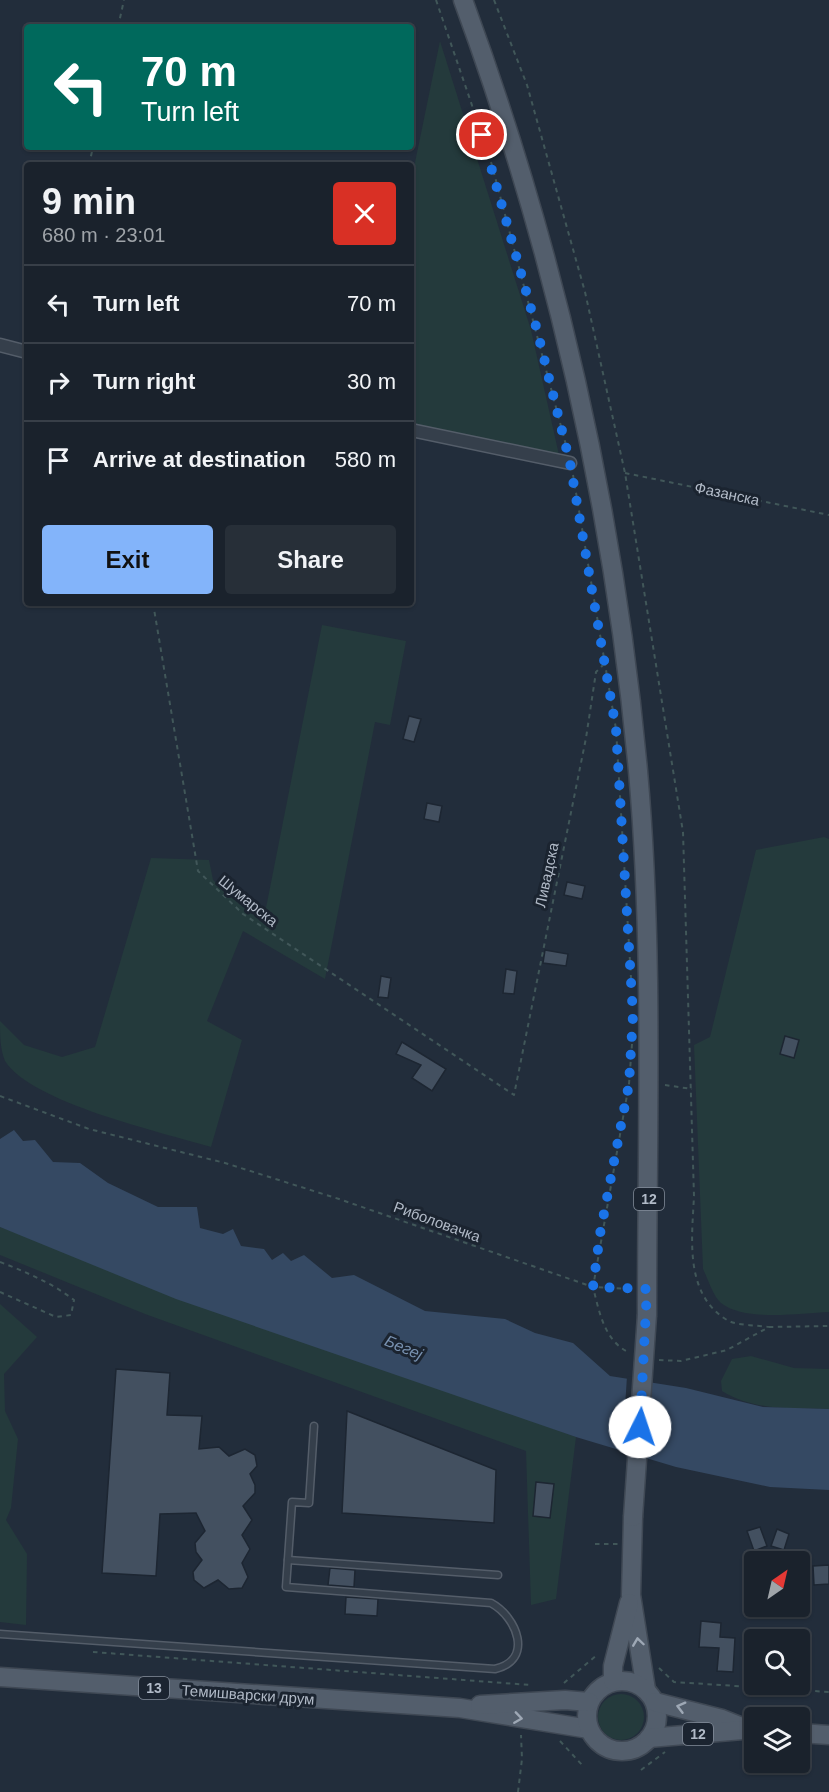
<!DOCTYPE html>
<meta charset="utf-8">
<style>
body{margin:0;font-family:Helvetica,sans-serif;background:#272f38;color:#f1f3f6;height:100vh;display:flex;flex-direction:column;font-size:22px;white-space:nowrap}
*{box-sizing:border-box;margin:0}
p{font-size:20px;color:#9fa4a9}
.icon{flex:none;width:33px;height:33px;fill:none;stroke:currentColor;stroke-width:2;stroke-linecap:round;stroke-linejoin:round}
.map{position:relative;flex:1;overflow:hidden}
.panel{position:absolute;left:24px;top:162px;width:390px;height:444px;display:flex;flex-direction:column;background:#1a222c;border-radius:6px;box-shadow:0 2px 4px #0004,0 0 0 2px #383f48}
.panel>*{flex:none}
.banner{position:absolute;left:24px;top:24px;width:390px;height:126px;border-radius:6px;box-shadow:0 2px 4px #0004,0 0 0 2px #383f48;background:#00695c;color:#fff;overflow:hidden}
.needle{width:39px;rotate:34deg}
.buttons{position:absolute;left:744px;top:1551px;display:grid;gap:12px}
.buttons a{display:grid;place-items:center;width:66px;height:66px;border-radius:6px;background:#1a222c;box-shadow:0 2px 4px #0004,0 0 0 2px #383f48;font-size:30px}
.pin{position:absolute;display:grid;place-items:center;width:51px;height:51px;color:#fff;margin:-26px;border:3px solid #fff;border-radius:50%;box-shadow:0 2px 6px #0007}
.me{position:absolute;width:66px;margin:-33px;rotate:4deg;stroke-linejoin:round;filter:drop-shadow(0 0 4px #0008)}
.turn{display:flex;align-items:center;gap:21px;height:126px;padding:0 18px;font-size:27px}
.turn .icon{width:78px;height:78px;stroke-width:2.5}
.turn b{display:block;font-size:42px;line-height:51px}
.round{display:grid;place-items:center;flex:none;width:63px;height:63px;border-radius:6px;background:#272f38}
.summary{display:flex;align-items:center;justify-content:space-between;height:102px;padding:0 18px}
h1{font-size:36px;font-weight:700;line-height:45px}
.action{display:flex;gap:12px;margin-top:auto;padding:12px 18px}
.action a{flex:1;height:69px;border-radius:6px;background:#83b4fa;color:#111;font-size:24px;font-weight:700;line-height:69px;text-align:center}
.action a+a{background:#272f38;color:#f1f3f6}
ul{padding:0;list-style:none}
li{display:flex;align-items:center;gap:18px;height:78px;padding:0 18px;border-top:2px solid #383f48}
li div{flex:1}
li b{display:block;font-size:22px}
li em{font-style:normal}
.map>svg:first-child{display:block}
</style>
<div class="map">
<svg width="829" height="1792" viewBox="0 0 829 1792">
<rect width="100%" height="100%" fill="#222d3b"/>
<g fill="#243a3c">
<polygon points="440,41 531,330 559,455 411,424 411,182"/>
<path d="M 322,625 L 406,641 L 390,725 L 375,722 L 325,979 L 243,931 L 207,1021 L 242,1040 L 211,1147 C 161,1132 32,1103 5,1061 C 0,1049 0,1034 0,1021 L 24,1045 L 62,1057 L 95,1047 L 151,858 L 209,860 L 213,880 L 263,923 Z"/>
<path d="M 824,837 L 829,839 L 829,1312 C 800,1313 745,1322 721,1303 C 713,1296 708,1279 703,1269 L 694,1045 L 710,1037 L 756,850 Z"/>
<polygon points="0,1227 576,1437 556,1599 531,1605 526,1451 145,1314 0,1255"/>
<polygon points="0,1304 37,1337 4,1374 5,1411 18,1439 11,1508 6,1520 27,1554 26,1625 0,1622"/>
<path d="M 751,1356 L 794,1368 L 829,1369 L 829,1409 C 791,1408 755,1411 722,1391 L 721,1381 L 732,1359 Z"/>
<circle cx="621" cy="1717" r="23"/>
</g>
<polygon fill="#354963" points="14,1130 23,1141 35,1140 53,1162 80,1163 108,1183 158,1207 197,1207 200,1228 223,1234 233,1229 241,1246 264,1249 272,1260 283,1253 291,1261 304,1255 332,1278 354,1275 425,1311 505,1319 535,1333 573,1343 610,1376 686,1388 763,1407 829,1409 829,1490 770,1487 676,1467 576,1437 176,1299 0,1227 0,1139"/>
<polygon fill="#222d3b" points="627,1376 651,1380 645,1461 622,1454"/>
<g fill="#435060" stroke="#1d2632" stroke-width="1.5">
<polygon points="409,716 421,719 414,742 403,739"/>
<polygon points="427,803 442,806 439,822 424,819"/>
<polygon points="567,882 585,886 582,899 564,895"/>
<polygon points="545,950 568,954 566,966 543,963"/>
<polygon points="506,969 517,971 514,994 503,993"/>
<polygon points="381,976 391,978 388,998 378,997"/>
<polygon points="785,1036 799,1040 794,1058 780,1054"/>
<polygon points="402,1042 446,1069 432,1091 412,1078 421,1065 396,1054"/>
<polygon points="116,1369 170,1373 167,1415 202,1416 199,1449 219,1447 229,1456 245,1449 255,1455 257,1466 250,1474 255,1485 255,1493 243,1506 252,1520 242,1535 250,1549 242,1563 248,1577 242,1588 229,1589 218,1580 204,1588 194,1580 193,1572 202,1560 196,1552 195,1543 205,1531 196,1513 160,1514 156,1576 102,1573"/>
<polygon points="347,1411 496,1470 494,1523 342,1513"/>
<polygon points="536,1482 554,1484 550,1518 533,1516"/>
<polygon points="760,1527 767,1546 754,1551 747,1531"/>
<polygon points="777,1529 789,1534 784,1550 771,1546"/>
<polygon points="829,1565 829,1584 814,1585 813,1566"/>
<polygon points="330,1568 355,1570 354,1587 328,1585"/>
<polygon points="346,1597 378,1599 377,1616 345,1614"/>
<polygon points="701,1621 721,1623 720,1637 735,1638 733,1672 717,1671 719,1648 699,1647"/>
</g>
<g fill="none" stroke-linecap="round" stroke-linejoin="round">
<g stroke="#545d69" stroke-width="9">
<g id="service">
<polyline points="288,1560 498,1575"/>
<path d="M 0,1634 L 495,1669 C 534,1660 517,1617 491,1603 L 286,1587 L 292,1502 L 309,1503 L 314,1426"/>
</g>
</g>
<g stroke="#545d69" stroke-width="15">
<g id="minor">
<polyline points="0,345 27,352"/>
<polyline points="411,430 570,463"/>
</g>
</g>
<g stroke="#3f4854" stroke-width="21">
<g id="primary">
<path d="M 463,0 C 554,247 614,509 638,771 C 654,952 647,1134 647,1315"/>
<polyline points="633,1517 631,1595 646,1690"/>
<polyline points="0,1677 460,1708 589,1729"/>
<circle cx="622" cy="1716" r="35"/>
<polyline points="613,1681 613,1666 629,1603"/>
<polyline points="655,1702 722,1719 742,1727"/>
<polyline points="480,1705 565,1700 589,1702"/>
<polyline points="800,1733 829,1735"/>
<polyline points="649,1738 754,1729"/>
</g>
</g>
<g stroke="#415759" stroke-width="2" stroke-dasharray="4.5 4.5" stroke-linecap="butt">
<polyline points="436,0 490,158 567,449"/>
<path d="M 494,0 L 527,85 L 585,292 L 625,473 L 683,832 L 694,1196 C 692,1238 684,1294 727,1320 C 737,1326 757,1325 769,1327"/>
<polyline points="118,27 124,0"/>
<polyline points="89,165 93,147"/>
<polyline points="625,473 829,515"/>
<polyline points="573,475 616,729 631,978"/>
<polyline points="153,603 198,871 243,914 514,1095 586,738 596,672 606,662"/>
<polyline points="632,1044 629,1084 593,1287 632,1289"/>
<polyline points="665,1085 692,1089"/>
<path d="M 0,1096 L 89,1129 L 225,1163 L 339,1199 L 593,1287 C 599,1311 604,1340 628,1352"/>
<path d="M 0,1262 C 26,1272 52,1283 74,1300 L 71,1315 L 56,1317 L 0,1292"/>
<polyline points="659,1360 681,1361 727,1350 769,1327 829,1326"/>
<polyline points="595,1544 618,1544"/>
<polyline points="93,1652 530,1685"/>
<polyline points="659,1668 674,1682 829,1692"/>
<polyline points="564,1683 598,1654"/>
<polyline points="560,1741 583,1766"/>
<polyline points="641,1770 665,1752"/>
<polyline points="518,1792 522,1759 521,1735"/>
</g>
<use href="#service" stroke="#353f4b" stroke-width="6"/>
<use href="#minor" stroke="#353f4b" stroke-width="12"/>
<use href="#primary" stroke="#535e6c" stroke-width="18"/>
<g stroke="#3f4854" stroke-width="21" stroke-linecap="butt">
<polyline id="primary-bridge" points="633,1517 647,1315"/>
</g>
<use href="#primary-bridge" stroke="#535e6c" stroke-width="18"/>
</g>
<defs><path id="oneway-chevron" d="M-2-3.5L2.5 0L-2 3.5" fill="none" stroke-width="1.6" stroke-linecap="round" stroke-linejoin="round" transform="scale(1.5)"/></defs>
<g stroke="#9ea8b5">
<use href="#oneway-chevron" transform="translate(638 1642) rotate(-98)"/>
<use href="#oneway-chevron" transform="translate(681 1707) rotate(-165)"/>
<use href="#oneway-chevron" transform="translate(518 1718) rotate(8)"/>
</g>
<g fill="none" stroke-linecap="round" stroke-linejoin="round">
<polyline stroke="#1a73e8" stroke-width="10" stroke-dasharray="0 18" points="482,135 537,330 570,463 616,729 633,1015 629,1084 600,1234 593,1287 647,1289 640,1427"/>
</g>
<g text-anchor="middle" stroke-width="6" stroke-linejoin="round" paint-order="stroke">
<g fill="#1b2430" stroke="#848d9a" stroke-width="1.5">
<rect x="634" y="1188" width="30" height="22" rx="4.5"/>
<rect x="139" y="1677" width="30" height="22" rx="4.5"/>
<rect x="683" y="1723" width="30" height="22" rx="4.5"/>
</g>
<g font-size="14" font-weight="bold" fill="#b1bac7">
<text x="649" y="1204">12</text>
<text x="154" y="1693">13</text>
<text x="698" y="1739">12</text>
</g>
<g font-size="15" fill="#b1bac7" stroke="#1b2430">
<text transform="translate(727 494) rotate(12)" y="5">Фазанска</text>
<text transform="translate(547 875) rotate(-78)" y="5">Ливадска</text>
<text transform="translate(248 901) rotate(39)" y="5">Шумарска</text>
<text transform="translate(437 1222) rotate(20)" y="5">Риболовачка</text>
<text transform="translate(248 1695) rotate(4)" y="5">Темишварски друм</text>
</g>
<g font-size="16" font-style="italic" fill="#7891b0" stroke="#1b2430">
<text transform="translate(404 1347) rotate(23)" y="6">Бегеј</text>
</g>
</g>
</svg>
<div class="buttons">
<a><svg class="needle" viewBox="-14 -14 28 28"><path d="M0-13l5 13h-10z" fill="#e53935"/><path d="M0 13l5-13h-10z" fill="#9fa4a9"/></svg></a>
<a><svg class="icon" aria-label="search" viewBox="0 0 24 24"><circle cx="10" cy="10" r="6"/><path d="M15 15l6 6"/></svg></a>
<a><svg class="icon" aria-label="layers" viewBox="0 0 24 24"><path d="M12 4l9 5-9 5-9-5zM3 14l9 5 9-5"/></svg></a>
</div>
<div class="pin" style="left:482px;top:135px;background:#d93025"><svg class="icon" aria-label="arrive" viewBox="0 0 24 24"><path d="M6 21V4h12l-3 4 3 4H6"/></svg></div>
<svg class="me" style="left:640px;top:1427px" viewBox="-20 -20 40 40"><circle r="19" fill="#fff"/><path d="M0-13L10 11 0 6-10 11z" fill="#1a73e8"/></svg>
<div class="banner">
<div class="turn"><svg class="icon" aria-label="left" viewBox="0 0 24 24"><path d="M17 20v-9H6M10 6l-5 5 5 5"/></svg><div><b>70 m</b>Turn left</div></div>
</div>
<section class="panel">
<div class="summary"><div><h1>9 min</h1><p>680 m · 23:01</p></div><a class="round" style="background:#d93025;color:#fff"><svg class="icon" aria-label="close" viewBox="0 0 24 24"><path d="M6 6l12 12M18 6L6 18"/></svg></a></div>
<ul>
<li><svg class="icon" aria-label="left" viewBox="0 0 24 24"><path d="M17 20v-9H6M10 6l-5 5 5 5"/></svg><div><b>Turn left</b></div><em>70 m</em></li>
<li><svg class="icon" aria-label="right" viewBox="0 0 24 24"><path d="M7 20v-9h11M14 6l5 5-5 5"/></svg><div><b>Turn right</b></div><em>30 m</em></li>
<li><svg class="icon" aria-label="arrive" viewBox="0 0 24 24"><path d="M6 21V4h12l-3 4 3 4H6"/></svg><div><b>Arrive at destination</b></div><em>580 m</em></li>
</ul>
<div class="action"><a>Exit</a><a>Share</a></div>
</section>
</div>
